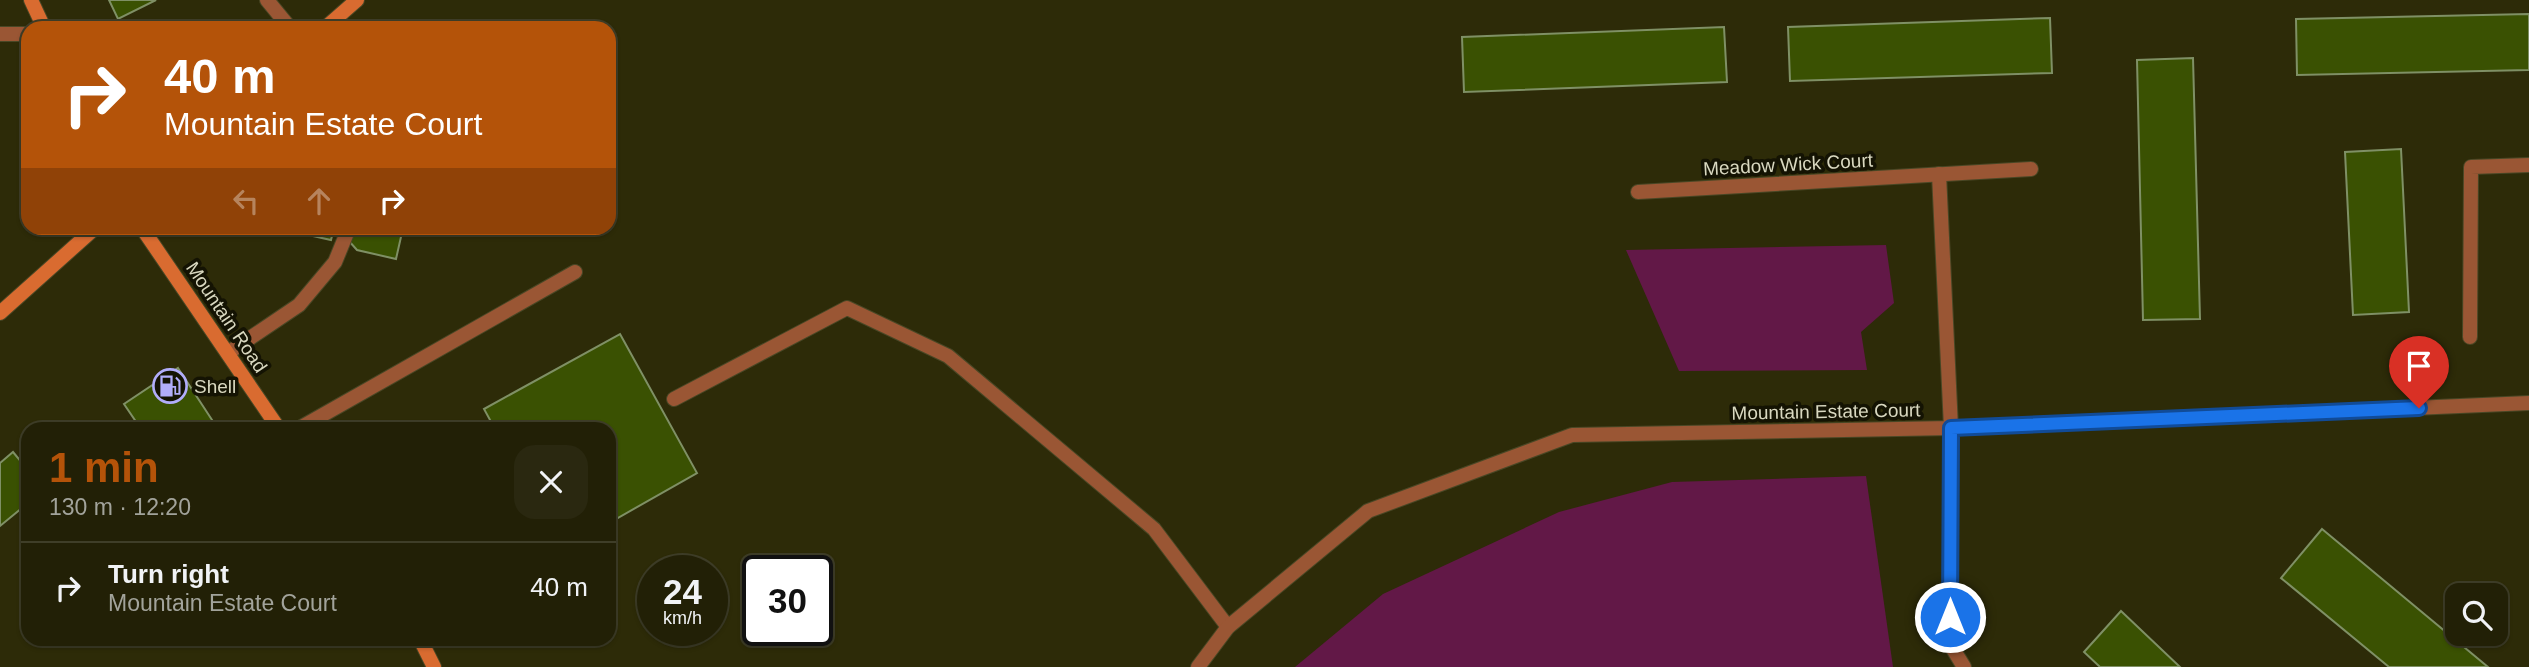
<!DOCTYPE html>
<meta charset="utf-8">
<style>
body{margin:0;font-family:Helvetica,sans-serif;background:#2a2810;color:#f1f3f6;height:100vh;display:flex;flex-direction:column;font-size:26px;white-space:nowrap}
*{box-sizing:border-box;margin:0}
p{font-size:23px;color:#a2a39b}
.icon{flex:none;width:38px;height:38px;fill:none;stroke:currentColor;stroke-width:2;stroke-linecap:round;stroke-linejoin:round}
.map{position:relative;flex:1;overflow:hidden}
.side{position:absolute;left:21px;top:422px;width:595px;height:224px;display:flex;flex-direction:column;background:#222006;border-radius:21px;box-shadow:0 2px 5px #0004,0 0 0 2px #3f3e28}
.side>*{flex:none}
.top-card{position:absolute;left:21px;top:21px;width:595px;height:214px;border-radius:21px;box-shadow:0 2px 5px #0004,0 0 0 2px #3f3e28;background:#b45309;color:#fff;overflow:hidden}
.fabs{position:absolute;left:2445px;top:583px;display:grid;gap:14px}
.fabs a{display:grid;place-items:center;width:63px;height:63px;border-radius:14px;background:#222006;box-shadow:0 2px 5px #0004,0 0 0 2px #3f3e28;font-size:35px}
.speed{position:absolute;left:637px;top:555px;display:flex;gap:14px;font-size:35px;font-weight:700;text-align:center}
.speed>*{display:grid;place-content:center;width:91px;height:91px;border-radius:50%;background:#222006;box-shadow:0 2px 5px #0004,0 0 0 2px #3f3e28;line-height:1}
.speed small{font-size:18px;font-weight:400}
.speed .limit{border:4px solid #111;border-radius:10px;background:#fff;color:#111}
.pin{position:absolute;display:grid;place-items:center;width:60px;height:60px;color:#fff;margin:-72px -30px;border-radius:50% 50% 50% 0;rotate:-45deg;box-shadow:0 0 7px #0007}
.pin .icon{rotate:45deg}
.me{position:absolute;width:77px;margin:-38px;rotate:0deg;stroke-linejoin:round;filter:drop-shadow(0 0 5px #0008)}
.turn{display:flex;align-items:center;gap:24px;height:147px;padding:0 28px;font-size:32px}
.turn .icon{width:91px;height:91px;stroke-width:2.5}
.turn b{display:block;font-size:49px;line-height:60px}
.lanes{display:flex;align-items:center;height:66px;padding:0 28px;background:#0003;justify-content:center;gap:35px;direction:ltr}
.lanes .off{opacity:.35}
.round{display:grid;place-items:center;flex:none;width:74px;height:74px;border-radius:21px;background:#2a2810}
.headline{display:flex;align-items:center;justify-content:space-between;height:119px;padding:0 28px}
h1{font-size:42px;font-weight:700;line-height:52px;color:#b45309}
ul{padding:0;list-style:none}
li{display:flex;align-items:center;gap:21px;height:91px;padding:0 28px;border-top:2px solid #3f3e28}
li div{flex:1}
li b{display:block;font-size:26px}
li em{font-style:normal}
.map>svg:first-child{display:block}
</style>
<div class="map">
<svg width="2529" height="667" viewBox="0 0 2529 667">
<rect width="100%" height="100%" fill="#2d2b08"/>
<g fill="#621847">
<polygon points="1886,245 1894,303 1861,332 1867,370 1679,371 1626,250"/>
<polygon points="1866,476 1893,667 1295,667 1383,594 1559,512 1672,482"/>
</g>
<g fill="#3a5102" stroke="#7f9065" stroke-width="2">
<polygon points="109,0 156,0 118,19"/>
<polygon points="2529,14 2529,70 2297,75 2296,19"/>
<polygon points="2050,18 2052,73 1790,81 1788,27"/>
<polygon points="1724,27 1727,82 1464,92 1462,37"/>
<polygon points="2193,58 2200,319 2143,320 2137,60"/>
<polygon points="2401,149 2409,312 2353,315 2345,152"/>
<polygon points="277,228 334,228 331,240"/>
<polygon points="351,228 403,228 396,259 357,250 348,240"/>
<polygon points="407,228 443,228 441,234"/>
<polygon points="620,334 697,473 609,523 609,429 495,429 484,409"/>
<polygon points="178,368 216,426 212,429 187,429 184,424 176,429 141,429 124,404"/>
<polygon points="13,452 28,470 28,503 0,526 0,463"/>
<polygon points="2322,529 2488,667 2389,667 2281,578"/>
<polygon points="2121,611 2180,667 2100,667 2084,652"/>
</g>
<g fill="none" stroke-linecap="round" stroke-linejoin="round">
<g stroke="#494725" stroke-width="16">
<g id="lane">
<polyline points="267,0 290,28"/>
<polyline points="0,34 28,34"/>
<polyline points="228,353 299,305 335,262 349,228"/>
<polyline points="674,399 847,308 948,356 1154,529 1228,627"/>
<polyline points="298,429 575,272"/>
</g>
</g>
<g stroke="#494725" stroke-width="16">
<g id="street">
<polyline points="1939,174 1951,428 1950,644 1964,667"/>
<polyline points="1638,192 2031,169"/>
<polyline points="2470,337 2471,167 2529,165"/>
<polyline points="1198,667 1228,627 1368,511 1572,435 1951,428 2529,403"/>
</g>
</g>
<g stroke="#494725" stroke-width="16">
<g id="secondary">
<polyline points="31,0 44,28"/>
<polyline points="325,28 357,0"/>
<polyline points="142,228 279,429"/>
<polyline points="0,313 95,228"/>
<polyline points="420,639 434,667"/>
</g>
</g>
<use href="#lane" stroke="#9a5634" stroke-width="14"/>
<use href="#street" stroke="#9a5634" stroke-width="14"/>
<use href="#secondary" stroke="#d96b30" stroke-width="14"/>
</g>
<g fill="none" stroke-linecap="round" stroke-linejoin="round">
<g stroke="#114b97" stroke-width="18">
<polyline id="route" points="1950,617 1951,428 2419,408"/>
</g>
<use href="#route" stroke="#1a73e8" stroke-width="12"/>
</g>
<defs>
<g id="fuel-ring" transform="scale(1.75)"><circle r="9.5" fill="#141303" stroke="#b1adfa" stroke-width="1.5"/><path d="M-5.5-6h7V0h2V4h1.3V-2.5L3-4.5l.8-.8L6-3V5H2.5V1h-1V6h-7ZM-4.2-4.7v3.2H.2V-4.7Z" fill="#b1adfa"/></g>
</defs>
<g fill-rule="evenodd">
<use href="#fuel-ring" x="170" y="386"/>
</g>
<g text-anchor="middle" stroke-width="7" stroke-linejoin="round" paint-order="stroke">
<g font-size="19" fill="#d9d8c0" stroke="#141303">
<text transform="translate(1788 164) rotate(-3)" y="7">Meadow Wick Court</text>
<text transform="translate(227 317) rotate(56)" y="7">Mountain Road</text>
<text transform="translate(1826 411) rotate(-1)" y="7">Mountain Estate Court</text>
</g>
<g font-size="19" fill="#d9d8c0" stroke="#141303" text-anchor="start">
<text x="194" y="393">Shell</text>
</g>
</g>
</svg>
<div class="fabs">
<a><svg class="icon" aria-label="search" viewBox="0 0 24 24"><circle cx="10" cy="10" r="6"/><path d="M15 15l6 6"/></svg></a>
</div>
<div class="speed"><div>24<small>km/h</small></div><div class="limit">30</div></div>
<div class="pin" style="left:2419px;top:408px;background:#d93025"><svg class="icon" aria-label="arrive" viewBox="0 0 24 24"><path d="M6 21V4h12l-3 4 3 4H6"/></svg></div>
<svg class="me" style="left:1950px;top:617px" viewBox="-20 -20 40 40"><circle r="17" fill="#1a73e8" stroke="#fff" stroke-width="3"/><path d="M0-11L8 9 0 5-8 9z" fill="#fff"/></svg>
<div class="top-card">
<div class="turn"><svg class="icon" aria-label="right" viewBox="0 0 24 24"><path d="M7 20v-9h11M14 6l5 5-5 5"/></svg><div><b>40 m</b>Mountain Estate Court</div></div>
<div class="lanes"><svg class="icon off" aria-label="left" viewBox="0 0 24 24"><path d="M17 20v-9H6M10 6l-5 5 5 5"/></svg><svg class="icon off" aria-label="ahead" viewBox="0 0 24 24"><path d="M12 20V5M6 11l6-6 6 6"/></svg><svg class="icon" aria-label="right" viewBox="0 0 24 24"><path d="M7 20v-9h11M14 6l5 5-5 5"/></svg></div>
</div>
<section class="side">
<div class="headline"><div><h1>1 min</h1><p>130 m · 12:20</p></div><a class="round"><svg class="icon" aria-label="close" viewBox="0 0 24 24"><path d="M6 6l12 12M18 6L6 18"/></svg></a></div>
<ul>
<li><svg class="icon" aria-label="right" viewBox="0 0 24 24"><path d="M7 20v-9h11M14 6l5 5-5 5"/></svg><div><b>Turn right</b><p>Mountain Estate Court</p></div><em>40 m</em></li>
</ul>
</section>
</div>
